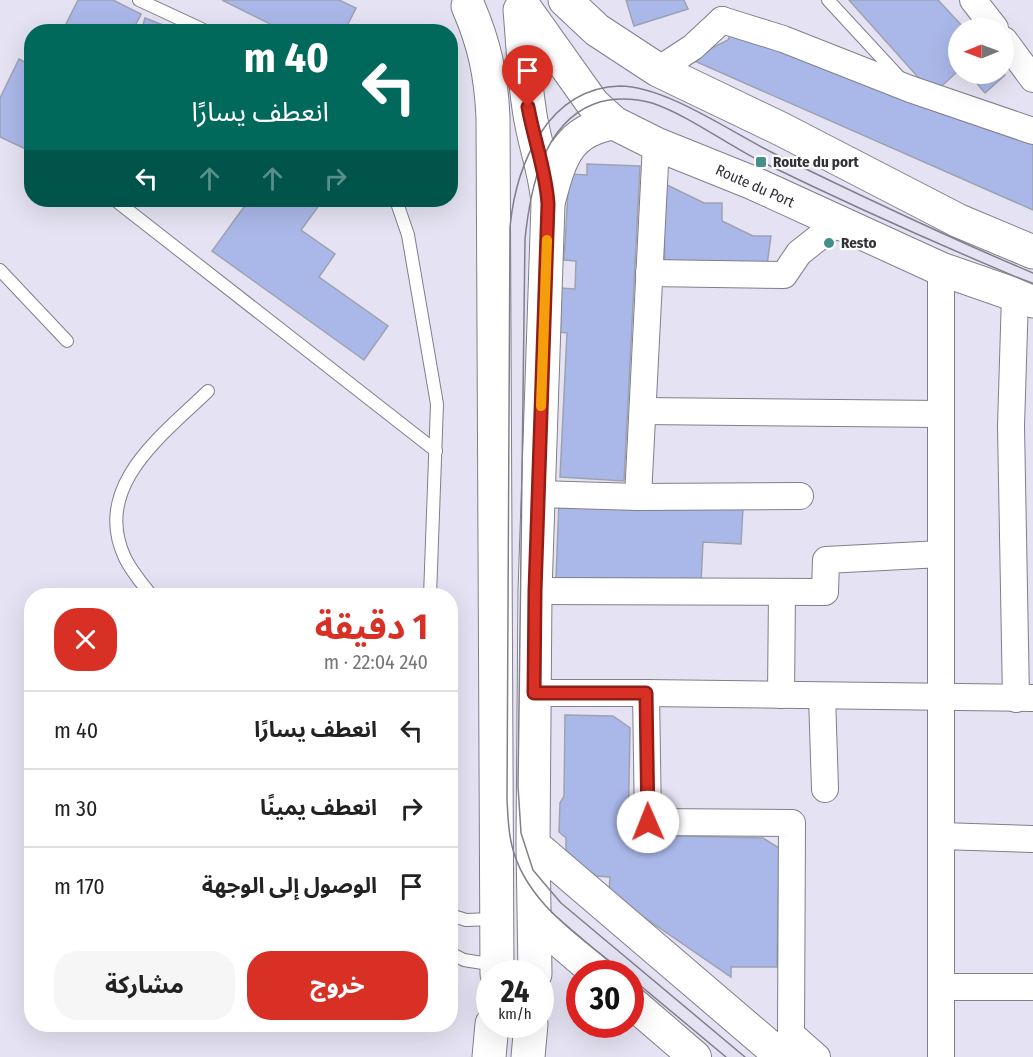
<!DOCTYPE html>
<html lang="ar">
<meta charset="utf-8">
<style>
body{margin:0;font-family:"Fira Sans Condensed","Noto Sans Arabic",sans-serif;background:#f6f6f6;color:#222;direction:rtl;height:100vh;display:flex;flex-direction:column;font-size:22px;white-space:nowrap}
*{box-sizing:border-box;margin:0}
p{font-size:20px;color:#767676}
.icon{flex:none;width:33px;height:33px;fill:none;stroke:currentColor;stroke-width:2;stroke-linecap:round;stroke-linejoin:round}
.map{position:relative;flex:1;overflow:hidden;direction:ltr}
.sheet{position:absolute;left:24px;top:588px;width:434px;height:444px;display:flex;flex-direction:column;background:#fff;border-radius:24px;box-shadow:0 6px 24px #0002;direction:rtl}
.sheet>*{flex:none}
.hud{position:absolute;left:24px;top:24px;width:434px;height:183px;border-radius:24px;box-shadow:0 6px 24px #0002;direction:rtl;background:#00695c;color:#fff;overflow:hidden}
.needle{width:39px;rotate:269deg}
.tools{position:absolute;left:948px;top:18px;display:grid;gap:12px}
.tools a{display:grid;place-items:center;width:66px;height:66px;border-radius:50%;background:#fff;box-shadow:0 6px 24px #0002;font-size:30px}
.speed{position:absolute;left:476px;top:960px;display:flex;gap:12px;font-size:30px;font-weight:700;text-align:center}
.speed>*{display:grid;place-content:center;width:78px;height:78px;border-radius:50%;background:#fff;box-shadow:0 6px 24px #0002;line-height:1}
.speed small{font-size:15px;font-weight:400}
.speed .limit{border:9px solid #d22;background:#fff;color:#111}
.pin{position:absolute;display:grid;place-items:center;width:51px;height:51px;color:#fff;margin:-62px -26px;border-radius:50% 50% 50% 0;rotate:-45deg;box-shadow:0 0 6px #0007}
.pin .icon{rotate:45deg}
.me{position:absolute;width:66px;margin:-33px;rotate:359deg;stroke-linejoin:round;filter:drop-shadow(0 0 4px #0008)}
.turn{display:flex;align-items:center;gap:21px;height:126px;padding:0 30px;font-size:27px}
.turn .icon{width:78px;height:78px;stroke-width:2.5}
.turn b{display:block;font-size:42px;line-height:51px}
.lanes{display:flex;align-items:center;height:57px;padding:0 30px;background:#0003;justify-content:center;gap:30px;direction:ltr}
.lanes .off{opacity:.35}
.round{display:grid;place-items:center;flex:none;width:63px;height:63px;border-radius:24px;background:#f6f6f6}
.overview{display:flex;align-items:center;justify-content:space-between;height:102px;padding:0 30px}
h1{font-size:36px;font-weight:700;line-height:45px;color:#d93025}
.button{display:flex;gap:12px;margin-top:auto;padding:12px 30px}
.button a{flex:1;height:69px;border-radius:24px;background:#d93025;color:#fff;font-size:24px;font-weight:700;line-height:69px;text-align:center}
.button a+a{background:#f6f6f6;color:#222}
ul{padding:0;list-style:none}
li{display:flex;align-items:center;gap:18px;height:78px;padding:0 30px;border-top:2px solid #e0e0e0}
li div{flex:1}
li b{display:block;font-size:22px}
li em{font-style:normal}
.map>svg:first-child{display:block}
</style>
<div class="map">
<svg width="1033" height="1057" viewBox="0 0 1033 1057">
<rect width="100%" height="100%" fill="#e5e3f3"/>
<g fill="#aab8e9" stroke="#9da2b0" stroke-width="1.5">
<polygon points="78,0 113,0 141,14 132,32 62,32"/>
<polygon points="222,0 339,0 356,8 344,32 286,32"/>
<polygon points="626,0 684,0 688,9 634,26"/>
<polygon points="849,0 938,0 964,28 958,28 958,71 933,94"/>
<polygon points="145,18 181,32 141,32"/>
<polygon points="733,27 1033,137 1033,210 690,59 728,40"/>
<polygon points="19,59 32,66 32,152 0,137 0,98"/>
<polygon points="1004,73 1005,75 985,93 969,74"/>
<polygon points="587,164 640,166 624,481 560,477 567,333 559,332 561,288 575,289 576,261 564,260 569,174 587,175"/>
<polygon points="663,183 704,203 722,203 722,221 753,236 771,236 767,265 665,264"/>
<polygon points="249,200 323,200 301,230 335,254 319,277 388,326 364,360 212,251"/>
<polygon points="559,501 743,508 741,544 703,542 701,584 556,578"/>
<polygon points="565,715 613,716 630,728 628,835 763,838 779,848 777,967 731,967 731,977 609,893 610,877 596,876 566,857 566,838 559,832 560,803 564,796"/>
</g>
<g fill="none" stroke-linecap="round" stroke-linejoin="round">
<g stroke="#807e8c" stroke-width="14">
<g id="service">
<polyline points="139,0 208,32"/>
<polyline points="828,0 901,79"/>
<polyline points="115,200 436,451"/>
<polyline points="396,200 408,235 437,404 430,596"/>
<polyline points="0,270 67,341"/>
<path d="M 152,596 C 142,584 132,572 125,558 C 91,486 163,435 208,391"/>
<polyline points="450,915 466,920 494,919"/>
<polyline points="450,953 464,960 495,965"/>
</g>
</g>
<g stroke="#807e8c" stroke-width="28">
<g id="minor">
<polyline points="973,0 995,28"/>
<polyline points="722,20 783,39 910,89 1033,131"/>
<polyline points="1004,40 1033,79"/>
<polyline points="658,70 693,47 722,20"/>
<polyline points="649,273 784,275 799,253 837,223"/>
<polyline points="1015,296 1011,426 1016,699"/>
<polyline points="643,411 941,414"/>
<polyline points="538,494 638,497 800,496"/>
<polyline points="638,497 656,144"/>
<polyline points="535,591 825,592 826,560 941,554"/>
<polyline points="534,693 646,693 1033,698"/>
<polyline points="646,693 648,822 792,823 791,1034 817,1057"/>
<polyline points="781,695 782,592"/>
<polyline points="822,696 825,789"/>
<polyline points="941,836 1033,839"/>
<polyline points="941,987 1033,987"/>
<polyline points="941,1057 941,269"/>
</g>
</g>
<g stroke="#807e8c" stroke-width="34">
<g id="tertiary">
<polyline points="533,844 782,1057"/>
<polyline points="535,920 598,974"/>
<polyline points="630,1001 695,1057"/>
</g>
</g>
<g stroke="#807e8c" stroke-width="35">
<g id="secondary">
<polyline points="565,0 597,30 658,70 781,129 959,221 1033,252"/>
<path d="M 468,6 C 485,45 491,76 493,117 L 497,974"/>
<polyline points="524,7 593,104 614,123 656,144 753,183 941,269 1033,301"/>
<path d="M 520,10 C 523,43 524,76 529,108 C 533,141 546,171 548,204 L 535,591 L 533,844 L 535,974"/>
<path d="M 549,199 C 560,159 567,130 614,123"/>
<polyline points="489,1057 492,1024"/>
<polyline points="528,1057 531,1024"/>
</g>
</g>
<use href="#service" stroke="#fff" stroke-width="12"/>
<use href="#minor" stroke="#fff" stroke-width="26"/>
<use href="#tertiary" stroke="#fff" stroke-width="32"/>
<use href="#secondary" stroke="#fff" stroke-width="33"/>
<g stroke="#817f8a" stroke-width="1.5">
<path d="M 625,974 C 582,937 526,904 512,846 C 508,831 508,815 507,800 L 510,227 C 516,165 547,88 620,86 C 665,86 731,132 773,153 C 859,195 945,236 1033,273"/>
<polyline points="630,977 726,1057"/>
<path d="M 745,1057 L 561,903 L 543,882 L 533,870 L 521,833 L 518,786 L 525,239 C 530,191 542,124 594,104 C 612,97 634,98 652,103 C 690,116 727,145 764,163 C 852,206 942,246 1033,284"/>
</g>
</g>
<g fill="none" stroke-linecap="round" stroke-linejoin="round">
<g stroke="#8d1f18" stroke-width="15">
<path id="route" d="M 528,107 C 534,140 546,171 548,204 L 535,591 L 534,693 L 646,693 L 648,822"/>
</g>
<use href="#route" stroke="#d93025" stroke-width="10"/>
<polyline stroke="#f59e0b" stroke-width="10" points="541,406 547,240"/>
</g>
<g fill="#468e8b" stroke="#fff" stroke-width="2">
<rect x="755" y="156" width="12" height="12" rx="3"/>
<circle cx="829" cy="243" r="6"/>
</g>
<g text-anchor="middle" stroke-width="4.5" stroke-linejoin="round" paint-order="stroke">
<g font-size="15" font-weight="bold" fill="#323138" stroke="#fff" text-anchor="start">
<text x="773" y="167">Route du port</text>
<text x="841" y="248">Resto</text>
</g>
<g font-size="15" fill="#323138" stroke="#fff">
<text transform="translate(755 186) rotate(24)" y="5">Route du Port</text>
</g>
</g>
</svg>
<div class="tools">
<a><svg class="needle" viewBox="-14 -14 28 28"><path d="M0-13l5 13h-10z" fill="#e53935"/><path d="M0 13l5-13h-10z" fill="#767676"/></svg></a>
</div>
<div class="speed"><div>24<small>km/h</small></div><div class="limit">30</div></div>
<div class="pin" style="left:528px;top:107px;background:#d93025"><svg class="icon" aria-label="arrive" viewBox="0 0 24 24"><path d="M6 21V4h12l-3 4 3 4H6"/></svg></div>
<svg class="me" style="left:648px;top:822px" viewBox="-20 -20 40 40"><circle r="19" fill="#fff"/><path d="M0-13L10 11 0 6-10 11z" fill="#d93025"/></svg>
<div class="hud">
<div class="turn"><svg class="icon" aria-label="left" viewBox="0 0 24 24"><path d="M17 20v-9H6M10 6l-5 5 5 5"/></svg><div><b>40 m</b>انعطف يسارًا</div></div>
<div class="lanes"><svg class="icon" aria-label="left" viewBox="0 0 24 24"><path d="M17 20v-9H6M10 6l-5 5 5 5"/></svg><svg class="icon off" aria-label="ahead" viewBox="0 0 24 24"><path d="M12 20V5M6 11l6-6 6 6"/></svg><svg class="icon off" aria-label="ahead" viewBox="0 0 24 24"><path d="M12 20V5M6 11l6-6 6 6"/></svg><svg class="icon off" aria-label="right" viewBox="0 0 24 24"><path d="M7 20v-9h11M14 6l5 5-5 5"/></svg></div>
</div>
<section class="sheet">
<div class="overview"><div><h1>1 دقيقة</h1><p>240 m · 22:04</p></div><a class="round" style="background:#d93025;color:#fff"><svg class="icon" aria-label="close" viewBox="0 0 24 24"><path d="M6 6l12 12M18 6L6 18"/></svg></a></div>
<ul>
<li><svg class="icon" aria-label="left" viewBox="0 0 24 24"><path d="M17 20v-9H6M10 6l-5 5 5 5"/></svg><div><b>انعطف يسارًا</b></div><em>40 m</em></li>
<li><svg class="icon" aria-label="right" viewBox="0 0 24 24"><path d="M7 20v-9h11M14 6l5 5-5 5"/></svg><div><b>انعطف يمينًا</b></div><em>30 m</em></li>
<li><svg class="icon" aria-label="arrive" viewBox="0 0 24 24"><path d="M6 21V4h12l-3 4 3 4H6"/></svg><div><b>الوصول إلى الوجهة</b></div><em>170 m</em></li>
</ul>
<div class="button"><a>خروج</a><a>مشاركة</a></div>
</section>
</div>
